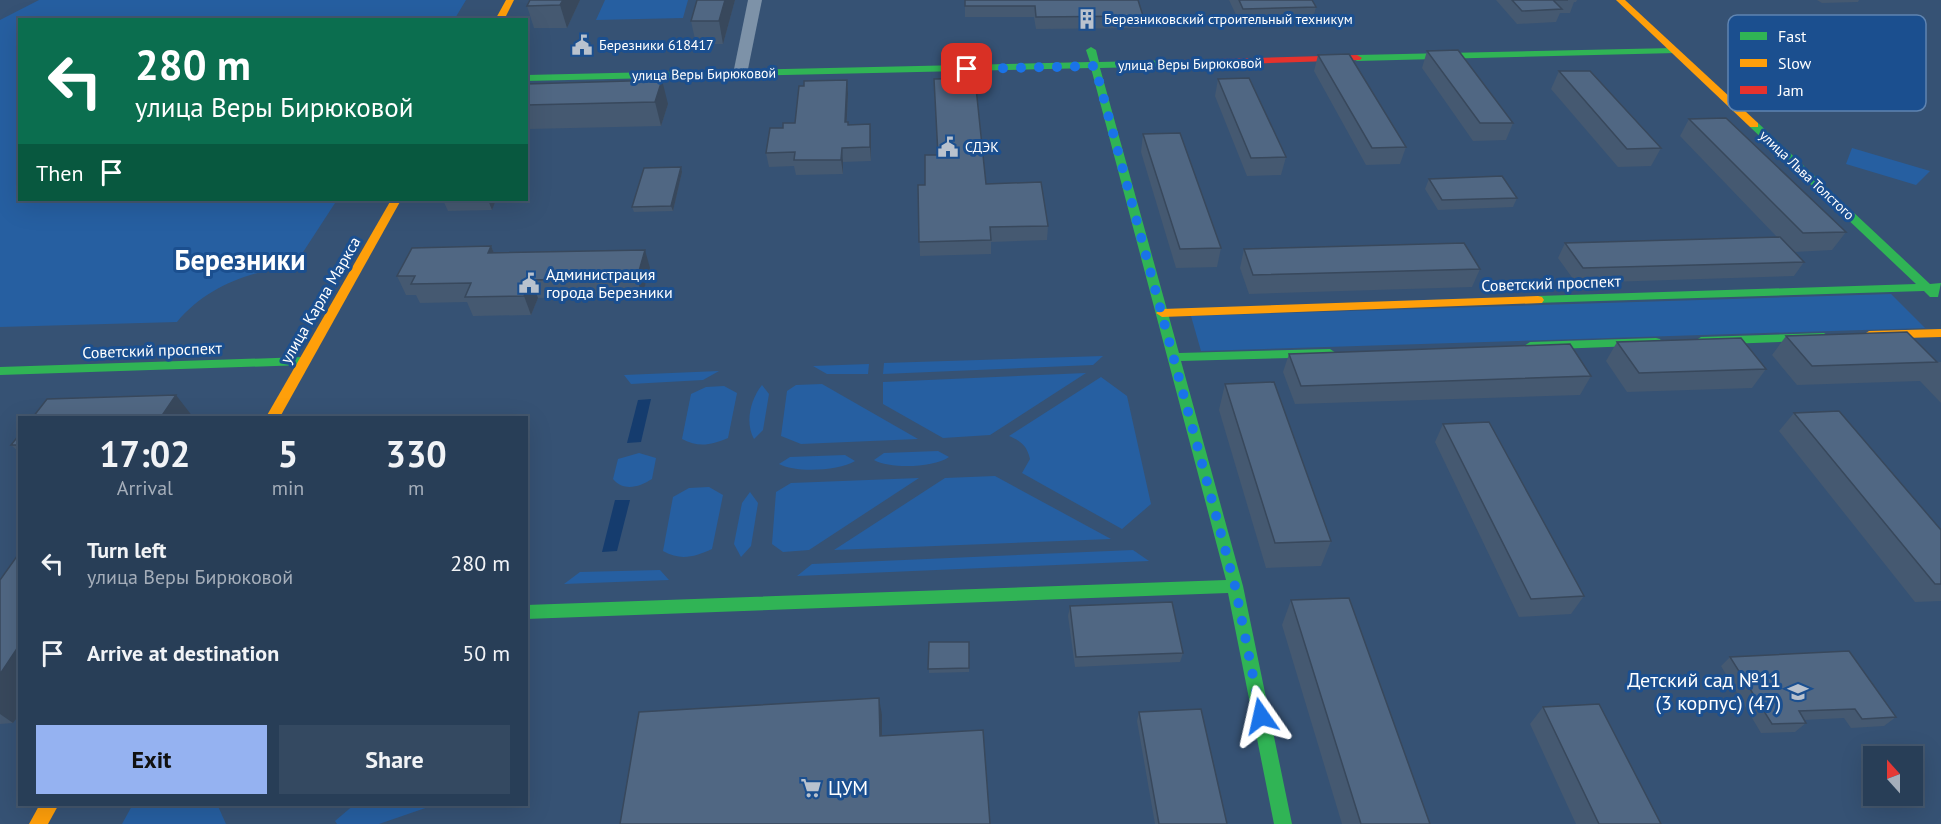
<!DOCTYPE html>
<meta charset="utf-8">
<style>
body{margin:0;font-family:"PT Sans",sans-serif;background:#344961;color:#f1f3f6;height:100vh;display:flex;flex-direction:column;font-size:22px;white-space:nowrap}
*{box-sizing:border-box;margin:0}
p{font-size:20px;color:#a5aeba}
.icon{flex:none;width:33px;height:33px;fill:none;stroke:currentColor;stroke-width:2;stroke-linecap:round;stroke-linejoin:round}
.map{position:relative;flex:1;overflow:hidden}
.details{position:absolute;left:18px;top:416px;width:510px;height:390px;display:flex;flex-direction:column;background:#283e57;border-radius:0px;box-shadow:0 6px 24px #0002,0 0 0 2px #44576d}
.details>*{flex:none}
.top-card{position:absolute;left:18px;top:18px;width:510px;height:183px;border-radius:0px;box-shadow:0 6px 24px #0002,0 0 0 2px #44576d;background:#0b6e4f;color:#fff;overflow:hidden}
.needle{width:39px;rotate:339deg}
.buttons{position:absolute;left:1863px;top:746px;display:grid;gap:12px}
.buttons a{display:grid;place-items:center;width:60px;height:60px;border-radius:0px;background:#283e57;box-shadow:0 6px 24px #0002,0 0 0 2px #44576d;font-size:30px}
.pin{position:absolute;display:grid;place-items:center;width:51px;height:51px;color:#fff;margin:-26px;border-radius:12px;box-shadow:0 3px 9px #0006}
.me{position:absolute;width:66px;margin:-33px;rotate:349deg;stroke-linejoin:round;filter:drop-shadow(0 0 4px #0008)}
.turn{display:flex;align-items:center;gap:21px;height:126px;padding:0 18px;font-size:27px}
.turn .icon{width:78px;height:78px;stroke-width:2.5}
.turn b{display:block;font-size:42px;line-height:51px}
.then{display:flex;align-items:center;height:57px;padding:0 18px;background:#0003;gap:12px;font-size:22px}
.eta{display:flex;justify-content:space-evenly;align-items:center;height:102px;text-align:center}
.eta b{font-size:36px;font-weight:700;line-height:42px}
.button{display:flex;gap:12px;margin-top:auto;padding:12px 18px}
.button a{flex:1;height:69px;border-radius:0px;background:#95b2f1;color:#111;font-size:24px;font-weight:700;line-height:69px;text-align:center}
.button a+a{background:#344961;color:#f1f3f6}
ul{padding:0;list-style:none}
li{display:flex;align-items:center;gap:18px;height:90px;padding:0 18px}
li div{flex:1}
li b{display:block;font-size:22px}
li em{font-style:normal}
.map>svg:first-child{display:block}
</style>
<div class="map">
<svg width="1941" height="824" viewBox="0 0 1941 824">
<rect width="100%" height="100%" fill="#365274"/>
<g fill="#265fa1">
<path d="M 39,0 L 466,0 L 454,20 L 20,20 L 20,200 L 337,200 L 294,266 C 250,271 206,287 177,322 L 0,327 L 0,20 Z"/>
<polygon points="605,0 688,0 683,18 596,20"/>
<polygon points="1852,148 1930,171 1916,185 1846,164"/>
<polygon points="1891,294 1925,328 1201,351 1191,316"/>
<polygon points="1103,356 1093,365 883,374 884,363"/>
<polygon points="869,364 868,374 827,374 813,366"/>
<polygon points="719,371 703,380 631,384 624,375"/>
<polygon points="1086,373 990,435 943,438 883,404 883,382"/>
<path d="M 1101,377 L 1127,396 L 1151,504 L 1122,529 L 1022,473 L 1030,459 C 1027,446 1021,441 1009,436 Z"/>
<polygon points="822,384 918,439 801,444 781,436 787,391 796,385"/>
<path d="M 762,385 L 769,394 L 763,430 L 754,439 C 745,423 750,400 762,385 Z"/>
<path d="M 724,386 L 737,393 L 728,438 C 711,445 699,448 682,439 L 691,394 L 706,387 Z"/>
<path d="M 938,451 L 949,457 C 933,468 890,469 874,460 L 884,453 Z"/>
<path d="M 639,453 L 656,458 L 652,479 C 639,487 624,492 613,479 L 618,459 Z"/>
<path d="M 845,455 L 855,461 C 839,471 795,473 779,464 L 790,457 Z"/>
<polygon points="995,476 1111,539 834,550 945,478"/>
<polygon points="919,478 809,550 783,552 772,544 776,492 791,483"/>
<path d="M 709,487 L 723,495 L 712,549 C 694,557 681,561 663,551 L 673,497 L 689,488 Z"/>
<polygon points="750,492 758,503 751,546 741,557 734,544 742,503"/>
<polygon points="1133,550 1149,561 797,576 812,564"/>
<polygon points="660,570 669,580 564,584 580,572"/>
<polygon points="133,804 217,804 226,824 122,824"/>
<polygon points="355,804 437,804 379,824 337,824 335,821"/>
</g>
<g fill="#153c6e">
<polygon points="651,399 641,442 627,443 638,400"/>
<polygon points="615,500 630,500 617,551 602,552"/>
</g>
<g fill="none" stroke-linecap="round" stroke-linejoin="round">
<polygon fill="#7d92a8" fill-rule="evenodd" points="748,0 762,0 747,74 740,78 733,74"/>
<g fill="#30b455" fill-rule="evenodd">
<polygon points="1091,47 1096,50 1099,62 1182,60 1187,63 1182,66 1100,68 1179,353 1330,349 1336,353 1330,357 1181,361 1243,586 1292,824 1274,824 1228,593 526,619 526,605 1226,580 1091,68 526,81 526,75 1090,62 1086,50"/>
<polygon points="1673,48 1676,49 1676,53 1357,61 1352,58 1357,55"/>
<polygon points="1754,122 1758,123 1930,284 1941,283 1938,297 1930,297 1924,291 1534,303 1532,300 1534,297 1538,296 1916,284 1750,127 1750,123"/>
<polygon points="1824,333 1830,337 1828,340 1701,345 1695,341 1701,337"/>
<polygon points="1656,338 1660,339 1662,342 1660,345 1530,350 1524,346 1530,342"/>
<polygon points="304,357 310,361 304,365 0,375 0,367"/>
</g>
<g fill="#ff9f0a" fill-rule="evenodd">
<polygon points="506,0 514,0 504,20 495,20"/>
<polygon points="1616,0 1625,0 1758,123 1758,127 1750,127"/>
<polygon points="391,200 401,200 280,417 266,417"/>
<polygon points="1538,296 1542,297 1544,300 1542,303 1162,317 1156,313 1162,309"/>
<polygon points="1941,329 1941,337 1869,339 1863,335 1869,331"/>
<polygon points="40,804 59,804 48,824 29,824"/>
</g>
<polygon fill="#e5322d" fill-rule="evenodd" points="1357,55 1362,58 1360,60 1182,66 1177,63 1182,60"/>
</g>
<g fill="#455971">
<polygon points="530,0 580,0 567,28 534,28 527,6"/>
<polygon points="735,0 723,44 696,44 691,21"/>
<polygon points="965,0 1138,0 1143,16 1141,28 1036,29 1034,17 965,17"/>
<polygon points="1229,0 1312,0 1316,7 1312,22 1240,23"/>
<polygon points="1496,0 1577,0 1576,2 1574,2 1570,13 1560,13 1556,22 1517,24"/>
<polygon points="1817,0 1859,0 1858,2 1822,3"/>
<polygon points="1427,51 1513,123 1506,140 1473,141 1422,68"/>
<polygon points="1318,55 1406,147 1400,164 1366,165 1314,71"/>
<polygon points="1559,71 1661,148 1651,166 1618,167 1551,89"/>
<polygon points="1218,79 1286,157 1281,175 1247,176 1215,96"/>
<polygon points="847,80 848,94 847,122 848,125 871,138 871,161 843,162 843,174 796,175 794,166 769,167 766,153 783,128 795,123 804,86"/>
<polygon points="526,84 668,104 661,126 528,129 526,133"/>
<polygon points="1689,119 1846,232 1832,250 1794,252 1804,262 1794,276 1576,283 1558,258 1565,243 1777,237 1680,136"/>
<polygon points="1143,134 1221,248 1217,267 1176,268 1141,152"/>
<polygon points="682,172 673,211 634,212 632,207"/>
<polygon points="1429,179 1517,198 1513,207 1438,210 1425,189"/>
<polygon points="986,184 1048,226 1047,240 991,242 991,254 920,256 918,185"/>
<polygon points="443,200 496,200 492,210 448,211"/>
<polygon points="491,246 494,253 650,268 642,296 538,298 531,315 473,316 467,302 420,303 416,295 406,295 397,276"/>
<polygon points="1244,249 1480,269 1472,287 1249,294 1240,268"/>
<polygon points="1786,336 1937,362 1941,362 1941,403 1920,381 1797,385 1772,355"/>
<polygon points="1617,342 1766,369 1752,388 1627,392 1606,361"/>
<polygon points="1289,354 1591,376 1580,395 1295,404 1283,372"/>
<polygon points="1225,384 1331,541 1321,566 1266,568 1219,410"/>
<polygon points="1794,413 1941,530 1941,601 1915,602 1779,431"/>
<polygon points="1443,424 1584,596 1571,614 1519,617 1435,442"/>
<polygon points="20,434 20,453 11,445"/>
<polygon points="0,580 13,723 0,724"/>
<polygon points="1291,600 1430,824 1342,824 1282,625"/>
<polygon points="1070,606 1183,653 1180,662 1075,667 1068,616"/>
<polygon points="929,642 969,642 969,672 929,673"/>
<polygon points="1730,657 1896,717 1884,726 1851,728 1844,718 1804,720 1806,723 1795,732 1761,733 1721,666"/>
<polygon points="1543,707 1661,824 1576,824 1530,724"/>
<polygon points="1139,712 1227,824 1155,824 1137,721"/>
</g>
<g fill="#38485c">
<polygon points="563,0 580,0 567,28 560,5"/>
<polygon points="725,0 735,0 723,44 719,21"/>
<polygon points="662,80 668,104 661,126 655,102"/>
<polygon points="847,80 848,94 846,136 845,122"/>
<polygon points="870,124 871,138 871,161 870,147"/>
<polygon points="842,148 843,162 843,174 841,160"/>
<polygon points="681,167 682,172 673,211 671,206"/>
<polygon points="488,200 496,200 492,210"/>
<polygon points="491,246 499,265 488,253"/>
<polygon points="645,250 650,268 642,296 637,278"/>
<polygon points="531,280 538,298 531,315 524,296"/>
<polygon points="176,395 193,417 161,417"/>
<polygon points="20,644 20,714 13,723 0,714 0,674"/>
<polygon points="879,698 882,715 882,752 880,736"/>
</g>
<g fill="#506783" stroke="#38485c" stroke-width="1.5">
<polygon points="530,0 563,0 560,5 527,6"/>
<polygon points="697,0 725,0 719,21 691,21"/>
<polygon points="965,0 1138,0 1143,16 1036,17 1035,6 965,6"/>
<polygon points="1239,0 1312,0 1316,7 1243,9"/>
<polygon points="1512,0 1568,0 1553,0 1562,9 1522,11"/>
<polygon points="1458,50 1513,123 1480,123 1427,51"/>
<polygon points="1349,54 1406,147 1372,148 1318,55"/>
<polygon points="1559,71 1590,71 1661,148 1627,149"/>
<polygon points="975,78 986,184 1041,182 1048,226 990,227 991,240 919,242 918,185 925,185 925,155 938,155 934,79"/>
<polygon points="1249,78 1286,157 1251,158 1218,79"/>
<polygon points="662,80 655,102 526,105 526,84"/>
<polygon points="847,80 845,122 848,122 848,125 870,124 870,147 842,148 841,160 794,160 795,152 766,153 770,128 783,128 783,123 795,123 799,86 804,86 804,81"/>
<polygon points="1726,118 1846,232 1803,233 1689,119"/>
<polygon points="1180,133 1221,248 1180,249 1143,134"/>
<polygon points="681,167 671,206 632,207 644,168"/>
<polygon points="1502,176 1517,198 1442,200 1429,179"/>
<polygon points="1780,237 1804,262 1583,268 1565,243"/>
<polygon points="1464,243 1480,269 1253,275 1244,249"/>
<polygon points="491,246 488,253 645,250 637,278 531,280 524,296 465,297 471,283 411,284 415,276 397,276 412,248"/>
<polygon points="1907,332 1937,362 1812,366 1786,336"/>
<polygon points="1741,338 1766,369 1639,373 1617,342"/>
<polygon points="1570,344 1591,376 1301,386 1289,354"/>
<polygon points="1274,382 1331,541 1275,543 1225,384"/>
<polygon points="176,395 161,417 33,417 47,399"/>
<polygon points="1839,411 1941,530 1941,584 1935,584 1794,413"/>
<polygon points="1489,422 1584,596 1531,599 1443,424"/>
<polygon points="20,434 20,445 11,445"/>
<polygon points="20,552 20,644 0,674 0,580"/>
<polygon points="1349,598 1430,824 1361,824 1291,600"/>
<polygon points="1172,602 1183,653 1076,657 1070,606"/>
<polygon points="929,642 969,642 969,668 928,669"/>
<polygon points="1849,651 1896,717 1862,719 1855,709 1799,711 1806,723 1772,724 1730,657"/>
<polygon points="879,698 880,736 983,730 990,824 620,824 639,712"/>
<polygon points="1599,704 1661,824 1599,824 1543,707"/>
<polygon points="1201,709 1227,824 1159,824 1139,712"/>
</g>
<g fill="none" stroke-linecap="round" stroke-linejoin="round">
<polyline stroke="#1a73e8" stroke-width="10" stroke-dasharray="0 18" points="967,69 1095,66 1235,586 1261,716"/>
</g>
<defs>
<g id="building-bare" transform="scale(1.62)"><path d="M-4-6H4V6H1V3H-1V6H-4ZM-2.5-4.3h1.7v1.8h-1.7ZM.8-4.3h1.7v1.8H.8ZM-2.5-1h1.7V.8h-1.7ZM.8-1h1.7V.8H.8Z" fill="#b9c2ce" stroke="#1b4f8f" stroke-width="2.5" paint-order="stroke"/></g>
<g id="civic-bare" transform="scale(1.62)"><path d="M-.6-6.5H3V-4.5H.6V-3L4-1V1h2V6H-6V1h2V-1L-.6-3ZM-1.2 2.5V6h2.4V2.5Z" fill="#b9c2ce" stroke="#1b4f8f" stroke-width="2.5" paint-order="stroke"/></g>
<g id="school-bare" transform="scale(1.62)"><path d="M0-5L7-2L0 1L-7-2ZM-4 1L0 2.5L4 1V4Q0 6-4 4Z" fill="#b9c2ce" stroke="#1b4f8f" stroke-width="2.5" paint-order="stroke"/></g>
<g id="supermarket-bare" transform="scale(1.62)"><path d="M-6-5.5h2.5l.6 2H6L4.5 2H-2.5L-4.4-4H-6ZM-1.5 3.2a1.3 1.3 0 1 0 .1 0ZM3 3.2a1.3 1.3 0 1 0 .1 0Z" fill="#b9c2ce" stroke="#1b4f8f" stroke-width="2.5" paint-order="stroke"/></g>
</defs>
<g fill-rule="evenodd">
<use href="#building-bare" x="1087" y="19"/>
<use href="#civic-bare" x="582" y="45"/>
<use href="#civic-bare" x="948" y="147"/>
<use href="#civic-bare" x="529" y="283"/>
<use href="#school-bare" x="1798" y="692"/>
<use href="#supermarket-bare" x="811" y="788"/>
</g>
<g text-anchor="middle" stroke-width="6" stroke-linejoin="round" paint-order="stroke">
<g font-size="14" fill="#fff" stroke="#1b4f8f" text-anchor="start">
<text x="1104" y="24">Березниковский строительный техникум</text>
<text x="599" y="50">Березники 618417</text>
<text x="965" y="152">СДЭК</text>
</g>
<g font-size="14" fill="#fff" stroke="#1b4f8f">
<text transform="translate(1190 64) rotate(-1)" y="5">улица Веры Бирюковой</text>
<text transform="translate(704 74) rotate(-1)" y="5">улица Веры Бирюковой</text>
<text transform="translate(1807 175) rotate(43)" y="5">улица Льва Толстого</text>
</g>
<g font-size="16" fill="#fff" stroke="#1b4f8f" text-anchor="start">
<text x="546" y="280">Администрация<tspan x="546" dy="18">города Березники</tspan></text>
</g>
<g font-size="16" fill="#fff" stroke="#1b4f8f">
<text transform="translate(1551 283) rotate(-2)" y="6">Советский проспект</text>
<text transform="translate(320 300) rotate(-60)" y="6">улица Карла Маркса</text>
<text transform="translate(152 350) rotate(-2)" y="6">Советский проспект</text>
</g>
<g font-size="20" fill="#fff" stroke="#1b4f8f" text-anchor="end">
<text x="1781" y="687">Детский сад №11<tspan x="1781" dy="23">(3 корпус) (47)</tspan></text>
<text x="828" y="795" text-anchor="start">ЦУМ</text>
</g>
<g font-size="28" font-weight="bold" fill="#fff" stroke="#1b4f8f">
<text x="240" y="270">Березники</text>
</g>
</g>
<rect x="1728" y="15" width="198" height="96" rx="9" fill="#1b4f8f" stroke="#5f84b1" stroke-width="1.5"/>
<rect x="1740" y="32" width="27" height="8" fill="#30b455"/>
<rect x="1740" y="59" width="27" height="8" fill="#ff9f0a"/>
<rect x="1740" y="86" width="27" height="8" fill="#e5322d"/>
<g font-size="16" fill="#fff">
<text x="1778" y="42">Fast</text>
<text x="1778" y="69">Slow</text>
<text x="1778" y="96">Jam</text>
</g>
</svg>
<div class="buttons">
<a><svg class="needle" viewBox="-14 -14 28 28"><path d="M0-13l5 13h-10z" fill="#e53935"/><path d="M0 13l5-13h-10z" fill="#a5aeba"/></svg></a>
</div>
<div class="pin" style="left:967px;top:69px;background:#d93025"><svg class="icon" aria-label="arrive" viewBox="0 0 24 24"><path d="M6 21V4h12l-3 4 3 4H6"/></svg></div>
<svg class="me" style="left:1261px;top:716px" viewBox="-20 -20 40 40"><path d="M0-17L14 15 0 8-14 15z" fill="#1a73e8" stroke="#fff" stroke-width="4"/></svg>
<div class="top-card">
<div class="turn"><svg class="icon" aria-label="left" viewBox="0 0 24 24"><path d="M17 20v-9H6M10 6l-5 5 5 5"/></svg><div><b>280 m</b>улица Веры Бирюковой</div></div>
<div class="then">Then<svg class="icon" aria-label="arrive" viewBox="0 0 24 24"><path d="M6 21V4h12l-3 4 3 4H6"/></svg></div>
</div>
<section class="details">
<div class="eta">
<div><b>17:02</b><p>Arrival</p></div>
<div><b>5</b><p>min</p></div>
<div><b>330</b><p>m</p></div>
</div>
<ul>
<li><svg class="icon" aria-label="left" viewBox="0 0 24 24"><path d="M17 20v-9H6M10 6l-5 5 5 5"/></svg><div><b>Turn left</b><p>улица Веры Бирюковой</p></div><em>280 m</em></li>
<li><svg class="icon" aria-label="arrive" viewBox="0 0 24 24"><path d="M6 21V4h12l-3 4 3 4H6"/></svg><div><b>Arrive at destination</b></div><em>50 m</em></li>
</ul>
<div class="button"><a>Exit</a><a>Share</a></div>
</section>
</div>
